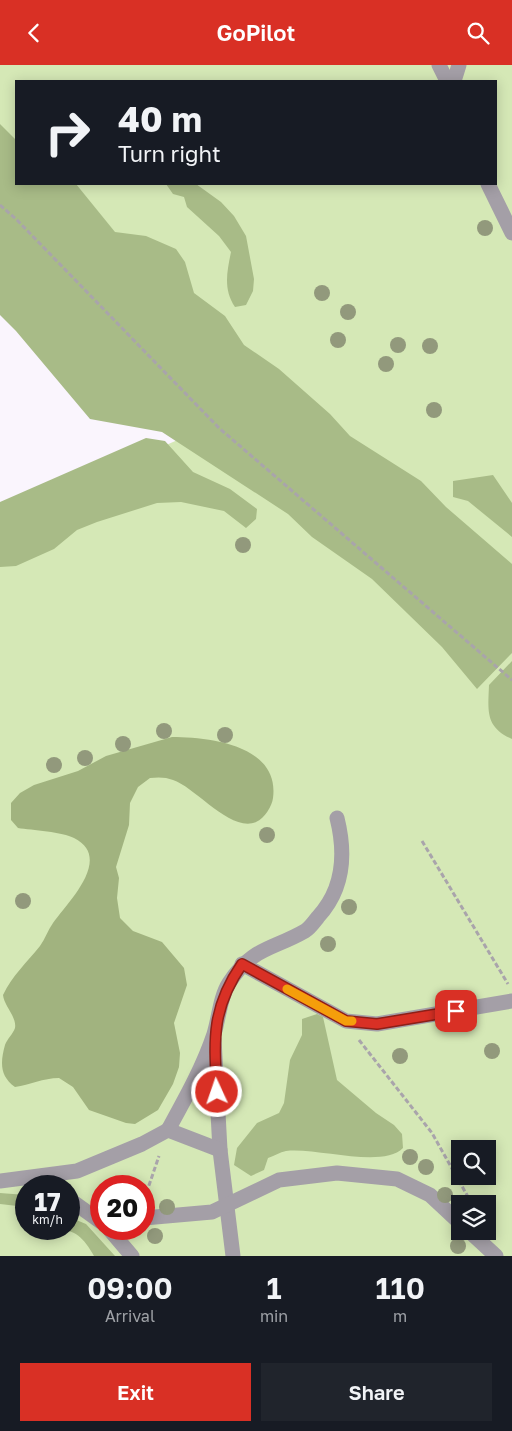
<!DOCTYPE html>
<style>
body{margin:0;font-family:"Golos Text",sans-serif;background:#20242c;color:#f1f3f6;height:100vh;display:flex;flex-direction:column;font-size:19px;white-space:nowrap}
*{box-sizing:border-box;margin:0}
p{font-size:16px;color:#9ea1a6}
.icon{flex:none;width:28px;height:28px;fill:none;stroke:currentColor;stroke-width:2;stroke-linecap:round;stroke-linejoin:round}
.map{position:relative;height:1191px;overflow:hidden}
.side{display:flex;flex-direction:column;background:#171b24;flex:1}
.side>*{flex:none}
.top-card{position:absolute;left:15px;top:15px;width:482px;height:105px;border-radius:0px;box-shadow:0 2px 12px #0003;background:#171b24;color:#f1f3f6;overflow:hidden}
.buttons{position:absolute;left:451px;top:1075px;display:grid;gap:10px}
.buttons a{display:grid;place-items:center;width:45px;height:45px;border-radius:0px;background:#171b24;box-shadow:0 2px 12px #0003;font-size:25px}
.speed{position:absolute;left:15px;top:1110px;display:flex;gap:10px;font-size:25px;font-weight:700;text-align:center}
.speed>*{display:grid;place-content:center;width:65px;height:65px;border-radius:50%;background:#171b24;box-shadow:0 2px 12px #0003;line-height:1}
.speed small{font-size:12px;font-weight:400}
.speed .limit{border:8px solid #d22;background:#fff;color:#111}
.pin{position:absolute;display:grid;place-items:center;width:42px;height:42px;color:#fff;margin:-21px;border-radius:10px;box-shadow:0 2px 8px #0006}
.me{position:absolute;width:55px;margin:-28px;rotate:357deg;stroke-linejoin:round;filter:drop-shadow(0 0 4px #0008)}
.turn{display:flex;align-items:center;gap:18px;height:105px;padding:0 20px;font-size:22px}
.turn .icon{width:65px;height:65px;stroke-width:2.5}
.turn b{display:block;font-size:35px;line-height:42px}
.eta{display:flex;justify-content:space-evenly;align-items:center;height:85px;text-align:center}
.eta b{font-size:30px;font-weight:600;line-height:35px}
.primary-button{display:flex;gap:10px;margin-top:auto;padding:10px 20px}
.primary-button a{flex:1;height:58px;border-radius:0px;background:#d93025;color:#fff;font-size:20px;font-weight:600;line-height:58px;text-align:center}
.primary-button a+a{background:#20242c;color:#f1f3f6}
header{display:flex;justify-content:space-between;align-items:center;height:65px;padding:0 20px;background:#d93025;color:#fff;font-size:22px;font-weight:600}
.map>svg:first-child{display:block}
</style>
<header><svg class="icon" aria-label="back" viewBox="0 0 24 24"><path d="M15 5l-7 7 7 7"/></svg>GoPilot<svg class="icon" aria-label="search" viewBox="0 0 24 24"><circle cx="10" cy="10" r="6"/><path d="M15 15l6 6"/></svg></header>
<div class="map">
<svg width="512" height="1191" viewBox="0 0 512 1191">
<rect width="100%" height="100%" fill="#faf5fd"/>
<path fill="#d5e8b6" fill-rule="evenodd" d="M 0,0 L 512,0 L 512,1191 L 0,1191 L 0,453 L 214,359 L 0,170 ZM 16,16 L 496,16 L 496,119 L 16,119 ZM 460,1084 L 488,1084 L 488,1111 L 460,1111 ZM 26,1121 L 69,1121 L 69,1164 L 26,1164 ZM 101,1121 L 144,1121 L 144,1164 L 101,1164 ZM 460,1139 L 488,1139 L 488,1166 L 460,1166 Z"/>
<g fill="#a8bb87">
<polygon points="0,59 16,75 16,119 76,119 115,167 146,171 176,184 185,197 194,228 225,251 244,280 279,304 330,349 350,371 421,416 446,442 512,499 512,588 477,624 442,582 372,514 312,472 288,449 162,367 90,354 16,266 0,250"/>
<path d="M 166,119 L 196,119 L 221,137 L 234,151 L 246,171 L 254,214 L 253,226 L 246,240 L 235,242 C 223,224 227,207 231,187 L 219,171 L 187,142 L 184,132 L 173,129 Z"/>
<polygon points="146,373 165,376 193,407 230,424 257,444 256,454 246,463 224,446 181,437 157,438 97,457 77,465 54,484 16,501 0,502 0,437"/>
<polygon points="493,410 512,438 512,472 468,436 453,432 453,416"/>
<path d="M 512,596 L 512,674 C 485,662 488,646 489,620 Z"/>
<path d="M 317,949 L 323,952 L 337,1015 L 376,1048 L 394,1060 L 402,1069 L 403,1083 C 382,1104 316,1082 286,1086 C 280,1087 274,1091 268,1093 L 264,1105 L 251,1111 L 234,1100 L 237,1083 L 257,1058 L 279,1048 L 284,1038 L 290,995 L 302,970 L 302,954 Z"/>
<polygon points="0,1128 26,1130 26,1142 0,1139"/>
<path d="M 69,1152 L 86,1159 L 115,1191 L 94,1191 C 81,1168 71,1162 45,1166 L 43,1164 L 69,1164 Z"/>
</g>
<path fill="#a1b37f" d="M 172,672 C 209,672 280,680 273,733 C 272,741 265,753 256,757 C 231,768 195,722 173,715 C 166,712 158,712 150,713 L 138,722 L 130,738 L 129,760 L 116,802 L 119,813 L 117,833 L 120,853 L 133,866 L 162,877 L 184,903 L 187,920 L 174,958 L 180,988 L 179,1002 L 173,1019 L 158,1045 L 135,1059 L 126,1058 L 89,1045 L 73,1022 L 59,1013 C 43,1013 30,1020 15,1022 C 0,1011 0,998 5,980 C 7,974 13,969 15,963 C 17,952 4,941 3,930 C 12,911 27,897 40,881 C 45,874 48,865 53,858 C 67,838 114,793 74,773 C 63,767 32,765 18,763 L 11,755 L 11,738 L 20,728 L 34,720 L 78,706 L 106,691 Z"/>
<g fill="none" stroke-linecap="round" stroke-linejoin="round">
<g stroke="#a9a4ab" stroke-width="3" stroke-dasharray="5 2.5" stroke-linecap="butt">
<polyline points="0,140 17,155 219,363 512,615"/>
<polyline points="422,776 508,919"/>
<polyline points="359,975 432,1068 472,1139"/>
<polyline points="144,1135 159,1091"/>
</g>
<g stroke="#a49fa7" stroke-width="15">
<polyline points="439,0 447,16"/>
<polyline points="454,16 459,0"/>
<polyline points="488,119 512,168"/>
<polyline points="242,899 346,956 377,959 512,936"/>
<polyline points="214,974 220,1085 233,1191"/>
<path d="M 168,1065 C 185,1034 203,1002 214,969 C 219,953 220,932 229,918 C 252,882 272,885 305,866 C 310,863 314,857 318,852 C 344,824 346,789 337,753"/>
<polyline points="0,1116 77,1106 142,1079 168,1065 220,1085"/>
<polyline points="69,1134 101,1157"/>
<polyline points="144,1153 212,1147 279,1115 337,1108 397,1114 430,1130 460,1158"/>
<polyline points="109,1164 132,1191"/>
<polyline points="469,1166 496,1191"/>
</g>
</g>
<g fill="#92997c">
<circle cx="485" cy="163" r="8"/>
<circle cx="322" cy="228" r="8"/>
<circle cx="348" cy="247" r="8"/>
<circle cx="338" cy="275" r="8"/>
<circle cx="398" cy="280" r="8"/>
<circle cx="430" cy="281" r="8"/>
<circle cx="386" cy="299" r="8"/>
<circle cx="434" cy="345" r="8"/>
<circle cx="243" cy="480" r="8"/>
<circle cx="164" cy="666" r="8"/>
<circle cx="225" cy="670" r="8"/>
<circle cx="123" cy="679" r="8"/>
<circle cx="85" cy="693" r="8"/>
<circle cx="54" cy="700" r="8"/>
<circle cx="267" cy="770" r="8"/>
<circle cx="23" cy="836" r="8"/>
<circle cx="349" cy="842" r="8"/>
<circle cx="328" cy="879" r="8"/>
<circle cx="492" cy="986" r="8"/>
<circle cx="400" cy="991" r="8"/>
<circle cx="410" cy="1092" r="8"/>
<circle cx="426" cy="1102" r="8"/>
<circle cx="445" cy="1130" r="8"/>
<circle cx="167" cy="1142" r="8"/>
<circle cx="155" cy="1171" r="8"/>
<circle cx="458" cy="1181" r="8"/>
</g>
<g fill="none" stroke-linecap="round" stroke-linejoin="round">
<g stroke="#8d1f18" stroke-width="12">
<path id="route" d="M 217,1027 C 214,975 211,944 242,899 L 346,956 L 377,959 L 456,946"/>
</g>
<use href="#route" stroke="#d93025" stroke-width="9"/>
<polyline stroke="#f59e0b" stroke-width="9" points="287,924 346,956 352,956"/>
</g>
</svg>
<div class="buttons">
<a><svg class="icon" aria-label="search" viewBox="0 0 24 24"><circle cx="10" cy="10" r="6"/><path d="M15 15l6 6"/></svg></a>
<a><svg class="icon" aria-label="layers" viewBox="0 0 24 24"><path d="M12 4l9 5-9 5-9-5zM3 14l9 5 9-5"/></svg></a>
</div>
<div class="speed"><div>17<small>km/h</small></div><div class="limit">20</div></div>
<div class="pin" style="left:456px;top:946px;background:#d93025"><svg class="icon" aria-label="arrive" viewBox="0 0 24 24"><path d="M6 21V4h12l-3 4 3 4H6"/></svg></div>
<svg class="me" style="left:217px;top:1027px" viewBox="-20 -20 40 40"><circle r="17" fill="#d93025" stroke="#fff" stroke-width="3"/><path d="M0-11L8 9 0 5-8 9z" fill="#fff"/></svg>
<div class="top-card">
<div class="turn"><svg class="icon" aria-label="right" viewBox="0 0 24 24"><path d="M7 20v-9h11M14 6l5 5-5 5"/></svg><div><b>40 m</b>Turn right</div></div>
</div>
</div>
<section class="side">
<div class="eta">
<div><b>09:00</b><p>Arrival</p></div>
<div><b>1</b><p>min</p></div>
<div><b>110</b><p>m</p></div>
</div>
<div class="primary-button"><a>Exit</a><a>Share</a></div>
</section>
